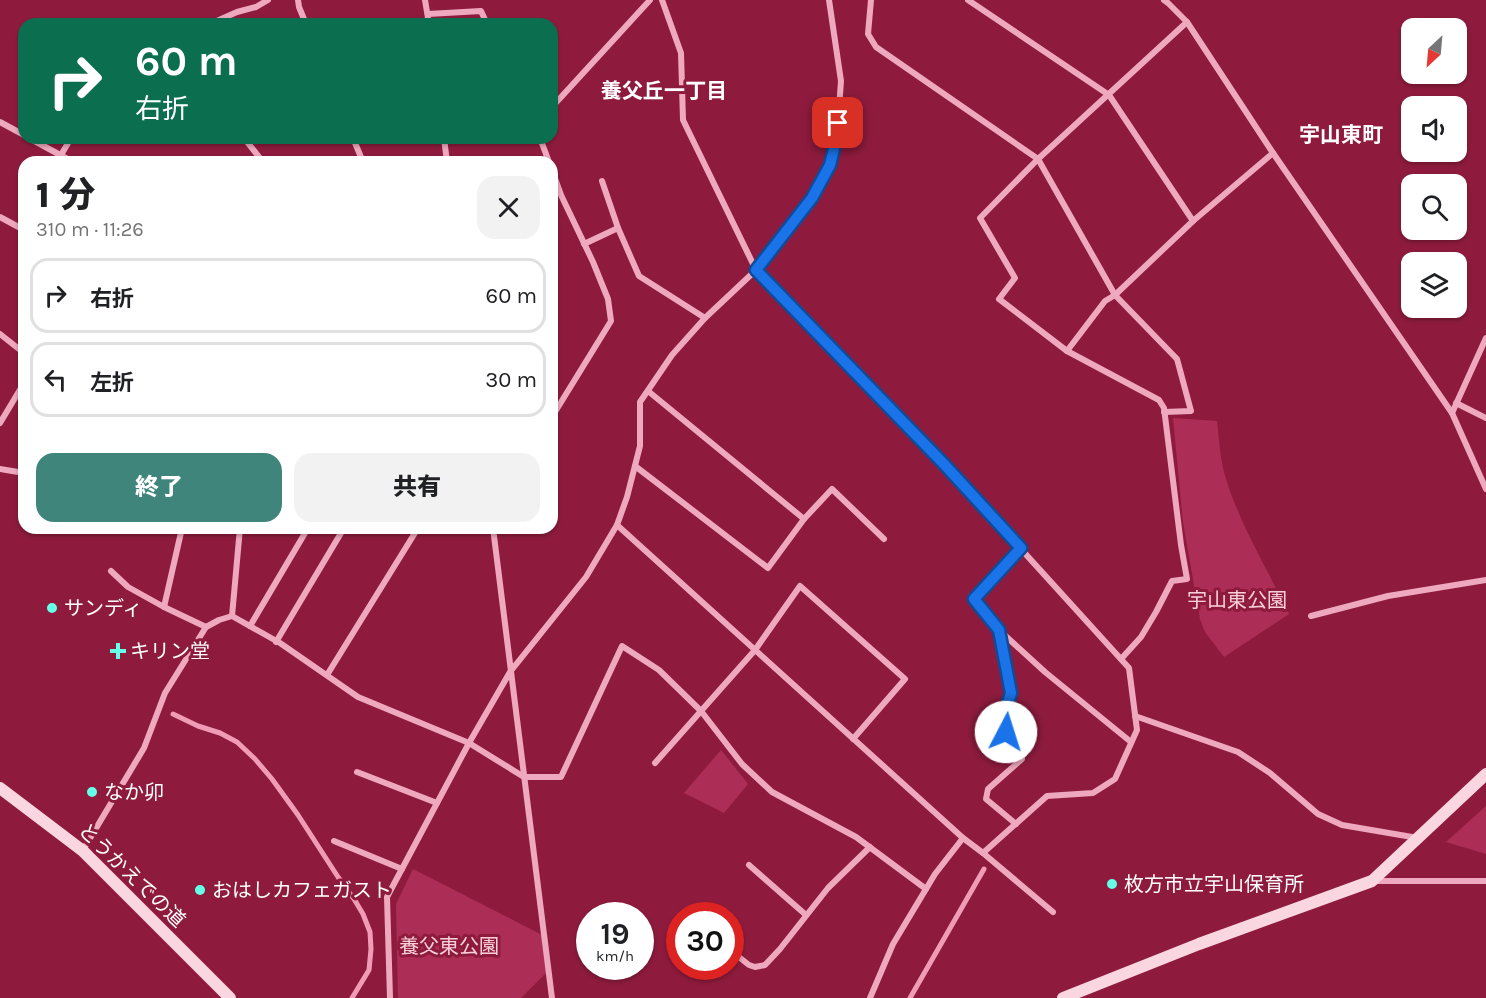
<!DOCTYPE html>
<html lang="ja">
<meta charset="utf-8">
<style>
body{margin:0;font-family:Karla,"Noto Sans JP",sans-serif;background:#f2f2f2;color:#202124;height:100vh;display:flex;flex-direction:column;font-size:22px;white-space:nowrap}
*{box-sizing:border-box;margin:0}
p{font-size:20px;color:#757577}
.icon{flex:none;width:33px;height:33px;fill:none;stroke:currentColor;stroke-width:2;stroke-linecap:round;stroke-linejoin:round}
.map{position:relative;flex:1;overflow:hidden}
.side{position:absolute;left:18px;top:156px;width:540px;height:378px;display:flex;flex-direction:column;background:#fff;border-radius:18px;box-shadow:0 2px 4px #0004}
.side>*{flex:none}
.guide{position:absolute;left:18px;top:18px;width:540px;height:126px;border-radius:18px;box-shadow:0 2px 4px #0004;background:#0b6e4f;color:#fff;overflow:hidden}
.needle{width:39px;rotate:206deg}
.buttons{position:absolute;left:1401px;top:18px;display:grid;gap:12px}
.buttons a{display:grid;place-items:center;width:66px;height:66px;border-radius:12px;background:#fff;box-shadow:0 2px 4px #0004;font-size:30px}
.speed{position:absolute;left:576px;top:902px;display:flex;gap:12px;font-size:30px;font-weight:700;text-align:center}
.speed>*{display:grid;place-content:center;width:78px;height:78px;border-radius:50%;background:#fff;box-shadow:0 2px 4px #0004;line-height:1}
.speed small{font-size:15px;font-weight:400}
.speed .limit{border:9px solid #d22;background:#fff;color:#111}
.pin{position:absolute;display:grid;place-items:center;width:51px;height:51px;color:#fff;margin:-26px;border-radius:12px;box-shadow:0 3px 9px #0006}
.me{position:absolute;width:66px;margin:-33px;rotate:5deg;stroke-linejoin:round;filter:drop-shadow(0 0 4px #0008)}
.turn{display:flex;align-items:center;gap:21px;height:126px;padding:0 18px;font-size:27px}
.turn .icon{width:78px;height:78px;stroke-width:2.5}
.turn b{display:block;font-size:42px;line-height:51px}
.round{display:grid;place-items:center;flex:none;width:63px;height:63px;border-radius:18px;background:#f2f2f2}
.headline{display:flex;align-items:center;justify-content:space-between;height:102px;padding:0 18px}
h1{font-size:36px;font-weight:800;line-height:45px}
.button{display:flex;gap:12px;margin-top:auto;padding:12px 18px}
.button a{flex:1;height:69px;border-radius:18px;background:#40857c;color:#fff;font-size:24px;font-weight:800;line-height:69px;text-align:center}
.button a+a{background:#f2f2f2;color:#202124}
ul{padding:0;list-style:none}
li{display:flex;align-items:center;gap:18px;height:75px;margin:0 12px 9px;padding:0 6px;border:3px solid #e0e0e0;border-radius:18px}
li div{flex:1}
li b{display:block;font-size:22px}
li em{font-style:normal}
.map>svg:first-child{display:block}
</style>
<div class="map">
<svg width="1486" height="998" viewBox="0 0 1486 998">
<rect width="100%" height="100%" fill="#8e1b3d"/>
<g fill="#ac2e56">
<path d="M 1173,418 L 1217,421 C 1219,438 1220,456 1224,472 C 1237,520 1267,568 1289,614 L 1224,657 L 1205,632 L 1200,619 L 1183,522 Z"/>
<polygon points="721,750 748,784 724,813 684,793"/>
<polygon points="1486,806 1486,854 1446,842"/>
<polygon points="413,869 544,936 549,970 521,998 398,998 396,904"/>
</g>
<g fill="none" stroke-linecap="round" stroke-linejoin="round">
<g stroke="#f09cb7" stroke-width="5">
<polyline points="173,714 198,726 220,733 237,742 255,759 272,779 298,815 338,877 354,899 363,914 370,932 371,949 369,970 352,998"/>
<polyline points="910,998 984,869"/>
</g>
<g stroke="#eea9be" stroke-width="6">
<polyline points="298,0 299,7 306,24"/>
<polyline points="425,0 429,24"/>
<polyline points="871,0 868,34 876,47 1038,159 1115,295 1177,359 1191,411 1164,412"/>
<polyline points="968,0 1109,95 1193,221"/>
<polyline points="1164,0 1168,3 1187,22 1273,153 1452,413 1486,489"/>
<polyline points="428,14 481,11 487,24"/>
<polyline points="210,24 237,12 256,7 268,0"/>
<polyline points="552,107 650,0"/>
<polyline points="0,122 24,135"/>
<polyline points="29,138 73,162"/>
<polyline points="244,138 263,162"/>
<polyline points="353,138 363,162"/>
<polyline points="444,138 447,162"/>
<polyline points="540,138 549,162"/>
<polyline points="61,155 71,138"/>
<polyline points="552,170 561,195 593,262 608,299 611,321 555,412 552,410"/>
<polyline points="602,181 618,228"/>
<polyline points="0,217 24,230"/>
<polyline points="584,244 618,228 639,276 705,318"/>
<polyline points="0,334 24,353"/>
<polyline points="1067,351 1105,301 1115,295 1193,221 1273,153"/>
<polyline points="1456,403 1486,418"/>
<polyline points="1452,413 1486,338"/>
<polyline points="0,423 24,383"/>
<polyline points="635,466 768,568 804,519 648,391"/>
<polyline points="0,469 24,473"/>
<polyline points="804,519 832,489 884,539"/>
<polyline points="617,525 963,838 983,853 1047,796 1093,793 1115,779 1137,730 1129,668 943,463 756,270 812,199 830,165 837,136 841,81 829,0"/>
<polyline points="493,528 552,998"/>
<polyline points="1021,548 974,599 999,630 1045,672 1131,742"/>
<polyline points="111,571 128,587 164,607 206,627"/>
<polyline points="164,607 182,528"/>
<polyline points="232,616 240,528"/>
<polyline points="1311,616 1388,596 1486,580"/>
<polyline points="250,626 308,528"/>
<polyline points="999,631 1011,693 1003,720 1006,732 1022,752 1022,759 988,789 986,799 1016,824"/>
<polyline points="276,642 344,528"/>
<polyline points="1121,659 1141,637 1156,612 1172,581 1187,579 1181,545 1164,408 1159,400 1067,351 999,299 1015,278 980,218 1038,159 1187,22"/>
<polyline points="327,675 418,528"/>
<polyline points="1135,716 1238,752 1270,773 1318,814 1342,825 1418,838"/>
<polyline points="655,763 755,650 800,586 905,679 853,739"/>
<polyline points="357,772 437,803"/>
<polyline points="334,841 402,869"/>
<polyline points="83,850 144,748 165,693 206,627 219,620 232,616 280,643 358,697 469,743 524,777 561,777 622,646 659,670 701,711 742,764 772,792 856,837 926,889"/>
<polyline points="983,853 1053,912"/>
<polyline points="749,865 806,915"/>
<polyline points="1373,881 1486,881"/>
<polyline points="730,950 749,965 755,967 765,965 780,949 828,888 870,847"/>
<polyline points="390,998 387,897 469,743 510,672 586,577 617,525 627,497 640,446 640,402 672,355 705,318 756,270 683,120 681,53 662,0"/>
<polyline points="870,998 893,944 935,874 963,838"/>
</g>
<g stroke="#fad6e0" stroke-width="12">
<polyline points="0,788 83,851 230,998"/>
<polyline points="1063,998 1199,944 1372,881 1486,774"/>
</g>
</g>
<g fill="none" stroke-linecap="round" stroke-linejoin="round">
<g stroke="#114b97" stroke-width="15">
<polyline id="route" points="838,123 837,136 830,165 812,198 756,270 943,463 1021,548 974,599 999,630 1011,693 1003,720 1006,732"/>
</g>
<use href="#route" stroke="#1a73e8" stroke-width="10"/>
</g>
<g fill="#66ffe8" stroke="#8e1b3d" stroke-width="2">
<circle cx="52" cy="608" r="6"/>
<path d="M115 642h6v6h6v6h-6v6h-6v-6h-6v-6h6z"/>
<circle cx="92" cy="792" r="6"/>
<circle cx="1112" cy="884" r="6"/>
<circle cx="200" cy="890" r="6"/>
</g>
<g text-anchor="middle" stroke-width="6" stroke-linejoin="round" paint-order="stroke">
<g font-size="20" fill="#facfdc" stroke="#8e1b3d">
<text x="1237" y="607">宇山東公園</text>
<text x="449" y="953">養父東公園</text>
</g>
<g font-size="20" fill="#fff" stroke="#8e1b3d" text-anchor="start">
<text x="64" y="615">サンディ</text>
<text x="130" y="658">キリン堂</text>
<text x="104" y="799">なか卯</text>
<text x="1124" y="891">枚方市立宇山保育所</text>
<text x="212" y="897">おはしカフェガスト</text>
</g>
<g font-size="20" fill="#fff" stroke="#8e1b3d">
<text transform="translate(132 875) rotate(44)" y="7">とうかえでの道</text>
</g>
<g font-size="21" font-weight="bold" fill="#fff" stroke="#8e1b3d">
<text x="664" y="98">養父丘一丁目</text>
<text x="1341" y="142">宇山東町</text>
</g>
</g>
</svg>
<div class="buttons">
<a><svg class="needle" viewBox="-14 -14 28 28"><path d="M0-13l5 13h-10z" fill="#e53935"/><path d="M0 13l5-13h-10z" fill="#757577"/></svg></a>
<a><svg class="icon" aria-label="sound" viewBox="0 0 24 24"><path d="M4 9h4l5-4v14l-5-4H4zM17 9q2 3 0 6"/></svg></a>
<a><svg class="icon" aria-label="search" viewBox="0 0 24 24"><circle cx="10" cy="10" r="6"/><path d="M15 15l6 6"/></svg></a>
<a><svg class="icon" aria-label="layers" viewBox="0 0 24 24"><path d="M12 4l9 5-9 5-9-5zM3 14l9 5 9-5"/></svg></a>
</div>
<div class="speed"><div>19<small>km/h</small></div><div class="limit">30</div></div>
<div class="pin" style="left:838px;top:123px;background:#d93025"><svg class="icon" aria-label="arrive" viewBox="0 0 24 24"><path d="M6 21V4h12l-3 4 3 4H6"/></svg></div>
<svg class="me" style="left:1006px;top:732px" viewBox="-20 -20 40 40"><circle r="19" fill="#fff"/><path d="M0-13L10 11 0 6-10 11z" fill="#1a73e8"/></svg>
<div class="guide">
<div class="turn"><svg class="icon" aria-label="right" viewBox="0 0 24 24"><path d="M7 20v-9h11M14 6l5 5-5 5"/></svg><div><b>60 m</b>右折</div></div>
</div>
<section class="side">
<div class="headline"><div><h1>1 分</h1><p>310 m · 11:26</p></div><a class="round"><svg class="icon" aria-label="close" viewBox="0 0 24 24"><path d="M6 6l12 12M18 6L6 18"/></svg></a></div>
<ul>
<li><svg class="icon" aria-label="right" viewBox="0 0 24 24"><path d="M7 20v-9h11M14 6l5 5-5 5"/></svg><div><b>右折</b></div><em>60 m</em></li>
<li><svg class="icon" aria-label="left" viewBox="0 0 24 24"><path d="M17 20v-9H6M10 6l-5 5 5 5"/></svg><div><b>左折</b></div><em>30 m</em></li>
</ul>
<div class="button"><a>終了</a><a>共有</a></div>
</section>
</div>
